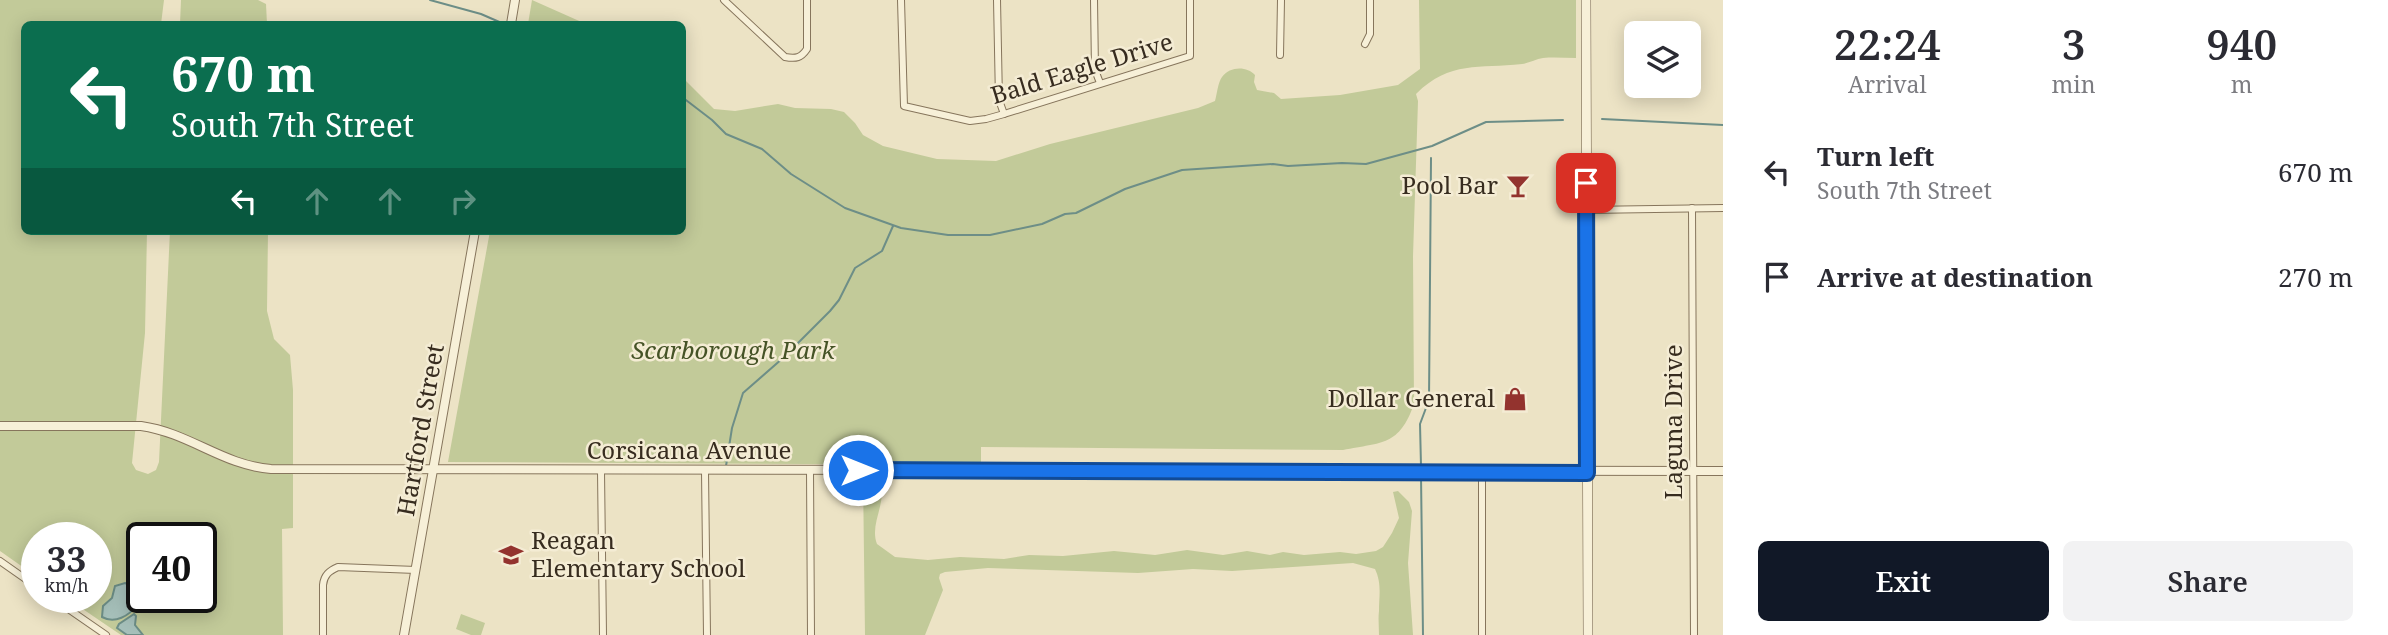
<!DOCTYPE html>
<style>
body{margin:0;font-family:"Noto Serif",serif;background:#f2f2f3;color:#2b2b33;height:100vh;display:flex;flex-direction:column;font-size:26px;white-space:nowrap}
*{box-sizing:border-box;margin:0}
p{font-size:23px;color:#7c7c81}
.icon{flex:none;width:38px;height:38px;fill:none;stroke:currentColor;stroke-width:2;stroke-linecap:round;stroke-linejoin:round}
.map{position:relative;flex:1;overflow:hidden}
.panel{display:flex;flex-direction:column;background:#fff;width:665px}
.panel>*{flex:none}
.top-card{position:absolute;left:21px;top:21px;width:665px;height:214px;border-radius:10px;box-shadow:0 4px 18px #0003;background:#0b6e4f;color:#fff;overflow:hidden}
.fabs{position:absolute;left:1624px;top:21px;display:grid;gap:14px}
.fabs a{display:grid;place-items:center;width:77px;height:77px;border-radius:10px;background:#fff;box-shadow:0 4px 18px #0003;font-size:35px}
.speed{position:absolute;left:21px;top:522px;display:flex;gap:14px;font-size:35px;font-weight:700;text-align:center}
.speed>*{display:grid;place-content:center;width:91px;height:91px;border-radius:50%;background:#fff;box-shadow:0 4px 18px #0003;line-height:1}
.speed small{font-size:18px;font-weight:400}
.speed .limit{border:4px solid #111;border-radius:10px;background:#fff;color:#111}
.pin{position:absolute;display:grid;place-items:center;width:60px;height:60px;color:#fff;margin:-30px;border-radius:14px;box-shadow:0 4px 10px #0006}
.me{position:absolute;width:77px;margin:-38px;rotate:90deg;stroke-linejoin:round;filter:drop-shadow(0 0 5px #0008)}
.turn{display:flex;align-items:center;gap:24px;height:147px;padding:0 35px;font-size:32px}
.turn .icon{width:91px;height:91px;stroke-width:2.5}
.turn b{display:block;font-size:49px;line-height:60px}
.lanes{display:flex;align-items:center;height:66px;padding:0 35px;background:#0003;justify-content:center;gap:35px;direction:ltr}
.lanes .off{opacity:.35}
.eta{display:flex;justify-content:space-evenly;align-items:center;height:119px;text-align:center}
.eta b{font-size:42px;font-weight:600;line-height:49px}
.action{display:flex;gap:14px;margin-top:auto;padding:14px 35px}
.action a{flex:1;height:80px;border-radius:10px;background:#111827;color:#fff;font-size:28px;font-weight:600;line-height:80px;text-align:center}
.action a+a{background:#f2f2f3;color:#2b2b33}
ul{padding:0;list-style:none}
li{display:flex;align-items:center;gap:21px;height:105px;padding:0 35px}
li div{flex:1}
li b{display:block;font-size:26px}
li em{font-style:normal}
main{display:flex;flex:1;min-height:0}
.map>svg:first-child{display:block}
</style>
<main>
<div class="map">
<svg width="1723" height="635" viewBox="0 0 1723 635">
<rect width="100%" height="100%" fill="#ece3c5"/>
<g fill="#c2ca99" fill-rule="evenodd">
<path d="M 0,0 L 164,0 L 161,24 L 24,24 L 24,231 L 147,231 L 145,333 L 132,463 L 136,470 L 148,474 L 156,470 L 159,462 L 170,231 L 268,231 L 267,311 L 274,339 L 290,355 L 293,390 L 293,528 L 282,529 L 283,635 L 121,635 L 65,597 L 96,597 L 96,537 L 37,537 L 37,577 L 0,551 ZM 142,537 L 201,537 L 201,597 L 142,597 Z"/>
<polygon points="181,0 258,0 266,4 267,24 180,24"/>
<polygon points="532,0 586,24 528,24"/>
<path d="M 1419,0 L 1576,0 L 1576,58 C 1565,58 1554,57 1543,58 C 1536,59 1529,63 1522,64 C 1479,69 1450,60 1416,94 L 1418,101 L 1413,256 L 1414,404 C 1399,446 1383,442 1343,450 L 981,447 L 981,465 L 448,462 L 490,231 L 682,231 L 683,78 L 714,109 L 735,111 L 778,104 L 795,108 L 831,109 L 844,112 L 855,123 L 863,135 L 883,146 L 937,159 L 996,161 L 1050,144 L 1198,108 L 1215,101 C 1217,94 1218,82 1222,77 C 1230,66 1247,66 1255,75 L 1254,82 L 1257,90 L 1274,93 L 1281,99 L 1340,95 L 1398,85 L 1420,69 Z"/>
<path d="M 863,476 L 875,476 C 893,497 868,521 877,544 L 895,557 L 928,560 L 960,557 L 1004,559 L 1029,555 L 1063,556 L 1114,551 L 1155,555 L 1187,550 L 1223,555 L 1247,551 L 1270,555 L 1283,552 L 1304,555 L 1340,552 L 1356,554 L 1376,551 L 1383,547 L 1392,533 L 1399,518 L 1393,492 L 1398,491 L 1409,502 L 1412,511 L 1408,563 L 1413,635 L 1379,635 C 1379,627 1378,619 1379,611 C 1379,595 1382,584 1375,569 L 1353,563 L 1232,571 L 1193,569 L 1138,573 L 988,568 L 945,572 L 940,574 L 939,578 L 943,590 L 925,635 L 865,635 Z"/>
<polygon points="461,614 485,623 481,635 471,635 456,629"/>
</g>
<g fill="#a6c0ba" stroke="#6d8e87" stroke-width="2">
<path d="M 125,583 L 134,587 L 137,605 C 129,616 115,624 102,617 L 103,606 L 112,598 L 115,586 Z"/>
<polygon points="134,614 136,616 135,625 143,635 127,635 117,628 119,624"/>
</g>
<g fill="none" stroke-linecap="round" stroke-linejoin="round">
<g stroke="#6d8e87" stroke-width="2">
<polyline points="430,0 481,14 504,24"/>
<polyline points="531,24 532,24"/>
<polyline points="682,97 712,120 726,134 762,149 791,174 845,208 901,228 948,235 990,235 1042,224 1065,214 1076,213 1125,189 1182,170 1273,164 1288,166 1342,163 1366,164 1432,146 1486,122 1563,120"/>
<polyline points="1602,119 1723,125"/>
<polyline points="726,466 732,428 743,393 783,358 830,311 839,300 855,268 882,251 893,226"/>
<polyline points="1421,466 1420,424 1429,400 1431,158"/>
<polyline points="1421,475 1423,635"/>
</g>
<g stroke="#86755c" stroke-width="8">
<g id="minor">
<path d="M 724,0 L 785,57 C 796,59 801,58 807,49 L 807,0"/>
<polyline points="901,0 904,106 970,121 986,119 1004,114 1190,56 1190,0"/>
<polyline points="997,0 999,100 1004,114"/>
<polyline points="1094,0 1095,70 1100,83"/>
<polyline points="1365,44 1370,34 1370,0"/>
<polyline points="1280,55 1281,0"/>
<polyline points="1692,208 1694,635"/>
<polyline points="1587,210 1723,208"/>
<polyline points="810,470 811,635"/>
<polyline points="601,471 603,635"/>
<polyline points="705,471 707,635"/>
<polyline points="0,561 37,587"/>
<polyline points="51,597 106,635"/>
<path d="M 323,635 L 323,585 C 324,575 329,571 338,567 L 416,570"/>
<polyline points="1482,635 1482,471"/>
</g>
</g>
<g stroke="#86755c" stroke-width="10">
<g id="tertiary">
<polyline points="511,24 515,0"/>
<path d="M 0,426 L 141,426 C 190,433 222,465 271,469 L 1723,471"/>
<polyline points="404,635 475,231"/>
</g>
</g>
<g stroke="#68563f" stroke-width="10">
<polyline id="secondary" points="1586,0 1588,635"/>
</g>
<use href="#minor" stroke="#f7f0d8" stroke-width="6"/>
<use href="#tertiary" stroke="#f7f0d8" stroke-width="8"/>
<use href="#secondary" stroke="#f7f0d8" stroke-width="9"/>
</g>
<g fill="none" stroke-linecap="round" stroke-linejoin="round">
<g stroke="#114b97" stroke-width="18">
<polyline id="route" points="858,470 1587,473 1586,183"/>
</g>
<use href="#route" stroke="#1a73e8" stroke-width="12"/>
</g>
<defs>
<g id="bar-bare" transform="scale(1.89)"><path d="M-6-5H6L.8 .8V4.5H3.5V6h-7V4.5H-.8V.8Z" fill="#93332e" stroke="#f4ecd4" stroke-width="2.5" paint-order="stroke"/></g>
<g id="shop-bare" transform="scale(1.89)"><path d="M-5-2.5h2.3a2.7 3.5 0 0 1 5.4 0H5L5.5 6h-11ZM-1.5-2.5h3a1.5 2.3 0 0 0-3 0Z" fill="#93332e" stroke="#f4ecd4" stroke-width="2.5" paint-order="stroke"/></g>
<g id="school-bare" transform="scale(1.89)"><path d="M0-5L7-2L0 1L-7-2ZM-4 1L0 2.5L4 1V4Q0 6-4 4Z" fill="#93332e" stroke="#f4ecd4" stroke-width="2.5" paint-order="stroke"/></g>
</defs>
<g fill-rule="evenodd">
<use href="#bar-bare" x="1518" y="186"/>
<use href="#shop-bare" x="1515" y="399"/>
<use href="#school-bare" x="511" y="555"/>
</g>
<g text-anchor="middle" stroke-width="5" stroke-linejoin="round" paint-order="stroke">
<g font-size="24" fill="#372c1f" stroke="#f4ecd4">
<text transform="translate(1082 69) rotate(-17)" y="8">Bald Eagle Drive</text>
<text transform="translate(1674 422) rotate(-90)" y="8">Laguna Drive</text>
<text transform="translate(421 430) rotate(-80)" y="8">Hartford Street</text>
<text x="689" y="459">Corsicana Avenue</text>
</g>
<g font-size="24" fill="#372c1f" stroke="#f4ecd4" text-anchor="end">
<text x="1498" y="194">Pool Bar</text>
<text x="1495" y="407">Dollar General</text>
<text x="531" y="549" text-anchor="start">Reagan<tspan x="531" dy="28">Elementary School</tspan></text>
</g>
<g font-size="24" font-style="italic" fill="#455326" stroke="#f4ecd4">
<text x="733" y="359">Scarborough Park</text>
</g>
</g>
</svg>
<div class="fabs">
<a><svg class="icon" aria-label="layers" viewBox="0 0 24 24"><path d="M12 4l9 5-9 5-9-5zM3 14l9 5 9-5"/></svg></a>
</div>
<div class="speed"><div>33<small>km/h</small></div><div class="limit">40</div></div>
<div class="pin" style="left:1586px;top:183px;background:#d93025"><svg class="icon" aria-label="arrive" viewBox="0 0 24 24"><path d="M6 21V4h12l-3 4 3 4H6"/></svg></div>
<svg class="me" style="left:858px;top:470px" viewBox="-20 -20 40 40"><circle r="17" fill="#1a73e8" stroke="#fff" stroke-width="3"/><path d="M0-11L8 9 0 5-8 9z" fill="#fff"/></svg>
<div class="top-card">
<div class="turn"><svg class="icon" aria-label="left" viewBox="0 0 24 24"><path d="M17 20v-9H6M10 6l-5 5 5 5"/></svg><div><b>670 m</b>South 7th Street</div></div>
<div class="lanes"><svg class="icon" aria-label="left" viewBox="0 0 24 24"><path d="M17 20v-9H6M10 6l-5 5 5 5"/></svg><svg class="icon off" aria-label="ahead" viewBox="0 0 24 24"><path d="M12 20V5M6 11l6-6 6 6"/></svg><svg class="icon off" aria-label="ahead" viewBox="0 0 24 24"><path d="M12 20V5M6 11l6-6 6 6"/></svg><svg class="icon off" aria-label="right" viewBox="0 0 24 24"><path d="M7 20v-9h11M14 6l5 5-5 5"/></svg></div>
</div>
</div>
<section class="panel">
<div class="eta">
<div><b>22:24</b><p>Arrival</p></div>
<div><b>3</b><p>min</p></div>
<div><b>940</b><p>m</p></div>
</div>
<ul>
<li><svg class="icon" aria-label="left" viewBox="0 0 24 24"><path d="M17 20v-9H6M10 6l-5 5 5 5"/></svg><div><b>Turn left</b><p>South 7th Street</p></div><em>670 m</em></li>
<li><svg class="icon" aria-label="arrive" viewBox="0 0 24 24"><path d="M6 21V4h12l-3 4 3 4H6"/></svg><div><b>Arrive at destination</b></div><em>270 m</em></li>
</ul>
<div class="action"><a>Exit</a><a>Share</a></div>
</section>
</main>
